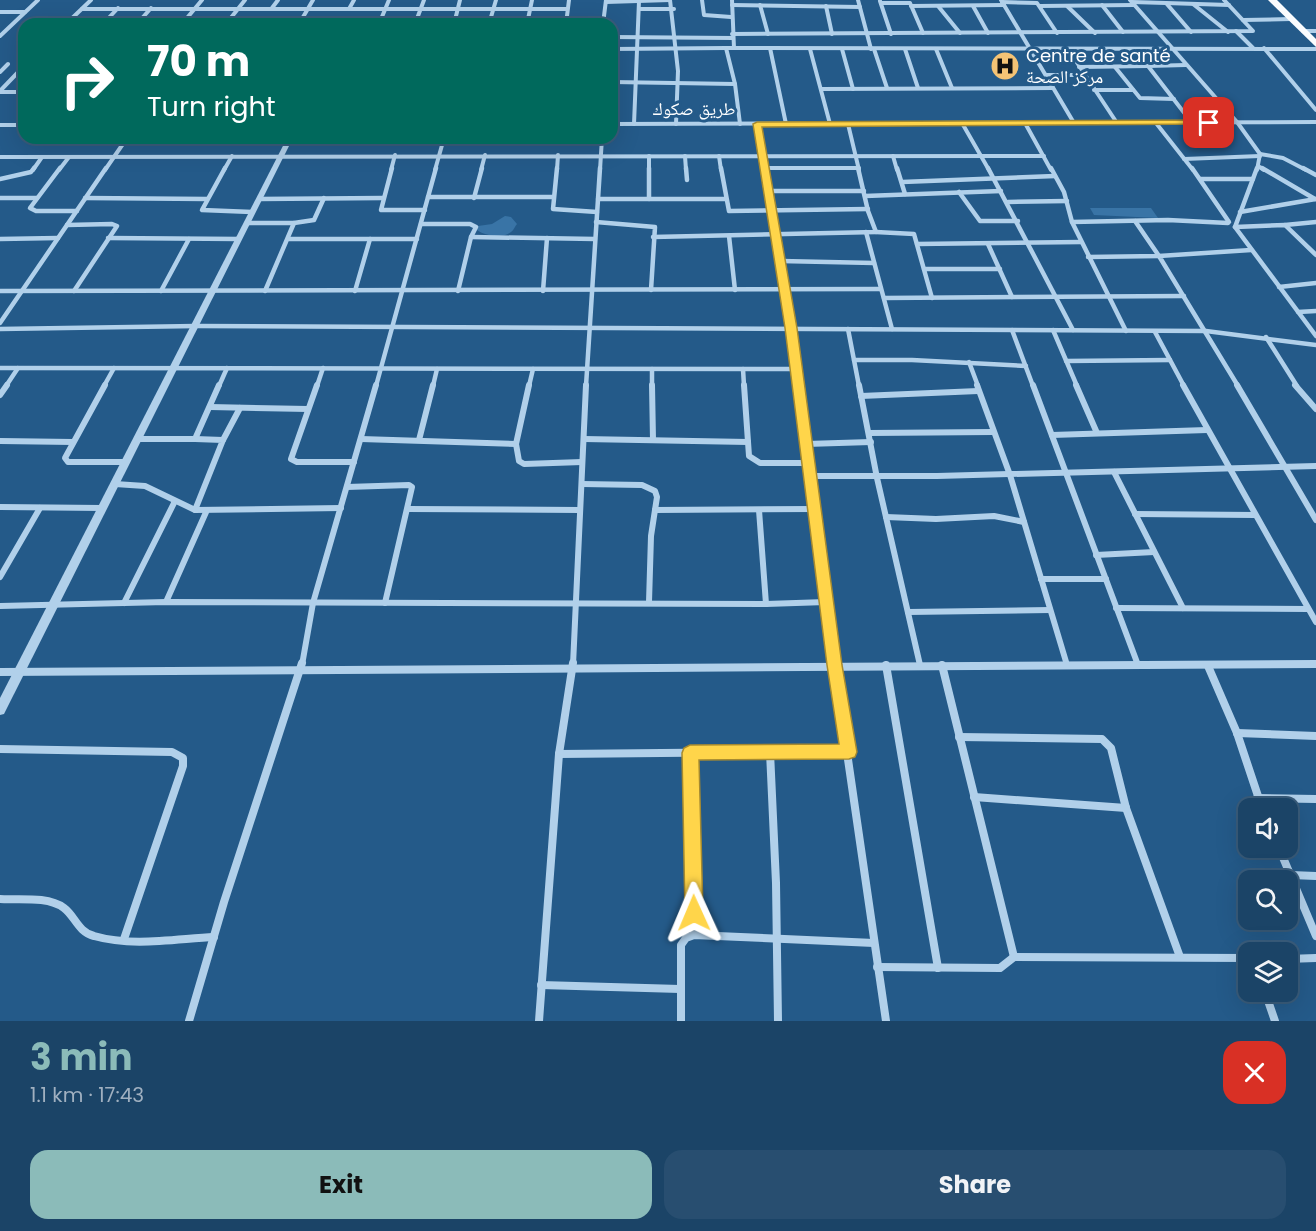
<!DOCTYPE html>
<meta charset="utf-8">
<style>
body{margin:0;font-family:Poppins,"Noto Naskh Arabic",sans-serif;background:#284e70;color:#f1f3f6;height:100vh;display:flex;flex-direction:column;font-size:22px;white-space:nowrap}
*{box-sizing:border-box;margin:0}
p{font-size:20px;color:#a0b0c0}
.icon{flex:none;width:33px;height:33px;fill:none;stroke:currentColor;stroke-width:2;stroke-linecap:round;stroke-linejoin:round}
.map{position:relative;height:1021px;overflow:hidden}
.drawer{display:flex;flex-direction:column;background:#1b4467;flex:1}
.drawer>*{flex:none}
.hud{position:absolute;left:18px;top:18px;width:600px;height:126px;border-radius:18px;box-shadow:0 6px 24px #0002,0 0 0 2px #395c7b;background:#00695c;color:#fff;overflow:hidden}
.buttons{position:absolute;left:1238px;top:798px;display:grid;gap:12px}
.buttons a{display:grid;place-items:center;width:60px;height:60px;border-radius:12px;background:#1b4467;box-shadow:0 6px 24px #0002,0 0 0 2px #395c7b;font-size:30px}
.pin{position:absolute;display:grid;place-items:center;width:51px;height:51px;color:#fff;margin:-26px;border-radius:12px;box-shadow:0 3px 9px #0006}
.me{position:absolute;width:66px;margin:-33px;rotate:359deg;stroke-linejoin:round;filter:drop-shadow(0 0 4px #0008)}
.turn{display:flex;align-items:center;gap:21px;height:126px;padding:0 30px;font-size:27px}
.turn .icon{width:78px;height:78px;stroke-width:2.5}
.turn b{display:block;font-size:42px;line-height:51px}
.round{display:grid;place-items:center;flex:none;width:63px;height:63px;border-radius:18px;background:#284e70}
.headline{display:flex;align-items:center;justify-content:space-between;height:102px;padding:0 30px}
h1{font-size:36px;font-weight:700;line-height:45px;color:#8bbbb9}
.primary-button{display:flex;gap:12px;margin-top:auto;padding:12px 30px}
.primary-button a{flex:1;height:69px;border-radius:18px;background:#8bbbb9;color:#111;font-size:24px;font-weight:700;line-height:69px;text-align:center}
.primary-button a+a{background:#284e70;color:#f1f3f6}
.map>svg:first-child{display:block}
</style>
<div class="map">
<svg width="1316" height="1021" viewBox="0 0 1316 1021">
<rect width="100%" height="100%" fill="#245a89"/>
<g fill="#3974a6">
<polygon points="1090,208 1151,208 1158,218 1094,215"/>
<path d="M 505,216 L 511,217 L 517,224 C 515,226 514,230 511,232 C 503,239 485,236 477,230 L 478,226 L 492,224 Z"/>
</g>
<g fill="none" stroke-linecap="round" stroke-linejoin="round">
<g stroke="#b1d0ea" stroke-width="4">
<polyline points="670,0 678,71 676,124"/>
<polyline points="702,0 704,15 731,17"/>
<polyline points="732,0 734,48"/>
<polyline points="858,0 871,49"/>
<polyline points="1001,0 1074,123"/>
<polyline points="1130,0 1237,122 1260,154 1257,170"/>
<polyline points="880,1 891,34"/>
<polyline points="606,2 670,0"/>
<polyline points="1002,2 1037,3 1057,33"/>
<polyline points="1132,2 1166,3 1191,32"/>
<polyline points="881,3 910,3 923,33"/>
<polyline points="1166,3 1229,5"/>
<polyline points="1193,4 1228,32"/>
<polyline points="732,5 860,7"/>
<polyline points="760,5 768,34"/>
<polyline points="1102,5 1123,32"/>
<polyline points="826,6 832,34"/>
<polyline points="911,6 1004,5"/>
<polyline points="938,6 960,33"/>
<polyline points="973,6 988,33"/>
<polyline points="1040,6 1134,5"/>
<polyline points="1067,6 1095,33"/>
<polyline points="272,8 278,0"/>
<polyline points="82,9 567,9"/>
<polyline points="349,9 354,0"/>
<polyline points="639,9 674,9"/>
<polyline points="0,12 25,12"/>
<polyline points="1243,20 1291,19"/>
<polyline points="66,24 91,0"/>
<polyline points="103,24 118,8"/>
<polyline points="137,24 151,8"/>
<polyline points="182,24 202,0"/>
<polyline points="226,24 245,0"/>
<polyline points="299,24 313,0"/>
<polyline points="379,24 389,0"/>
<polyline points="415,24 424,0"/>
<polyline points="454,24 460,0"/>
<polyline points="489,24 496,0"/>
<polyline points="527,24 532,0"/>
<polyline points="566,24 569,0"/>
<polyline points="603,24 606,0"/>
<polyline points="1236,31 1253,48"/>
<polyline points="1303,31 1316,31"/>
<polyline points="732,34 1253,31 1224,0"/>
<polyline points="0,36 38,0"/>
<polyline points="612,37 733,38"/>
<polyline points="770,48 786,124"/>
<polyline points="1264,48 1316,110"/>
<polyline points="612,49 726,48"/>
<polyline points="810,49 830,124"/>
<polyline points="842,49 853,89"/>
<polyline points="874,49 887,88"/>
<polyline points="905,49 918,88"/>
<polyline points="936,49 952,88"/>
<polyline points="1068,49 1117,123"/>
<polyline points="1186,65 1148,66 1192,123"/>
<polyline points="1079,67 1148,66"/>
<polyline points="1115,67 1140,98 1174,99"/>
<polyline points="0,72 8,64"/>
<polyline points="1046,75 1084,75"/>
<polyline points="612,82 735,84"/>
<polyline points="821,89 1053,88"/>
<polyline points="1094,90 1133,90"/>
<polyline points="0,91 24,66"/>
<polyline points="0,92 24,92"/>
<polyline points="962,123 989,170"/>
<polyline points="1025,123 1051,170"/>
<polyline points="1156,123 1193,170"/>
<polyline points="634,124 639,1"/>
<polyline points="740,124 735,84 726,48 1316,49"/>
<polyline points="757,124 765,170"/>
<polyline points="848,124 859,170"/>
<polyline points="1260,154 1283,158 1306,170"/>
<polyline points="649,156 649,170"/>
<polyline points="685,156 686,170"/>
<polyline points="719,156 721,170"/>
<polyline points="893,156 897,170"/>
<polyline points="0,157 1044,156"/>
<polyline points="1184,159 1260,156"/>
<polyline points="1258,166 1264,170"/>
<polyline points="764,168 859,168"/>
<polyline points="33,170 42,157"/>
<polyline points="59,170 69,157"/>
<polyline points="105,170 127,138"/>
<polyline points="224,170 232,156"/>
<polyline points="391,170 395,155"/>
<polyline points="435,170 444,138"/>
<polyline points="481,170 485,155"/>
<polyline points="557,170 558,155"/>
<polyline points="600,170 602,138"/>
</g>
<g stroke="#b1d0ea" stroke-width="4.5">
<polyline points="60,168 30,208 36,211 77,211"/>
<polyline points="225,168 202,210 252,212"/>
<polyline points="392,168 381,210 425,210"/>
<polyline points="557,168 553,209 597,212"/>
<polyline points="649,168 649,199"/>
<polyline points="686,168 687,180"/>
<polyline points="721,168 729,211 868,209"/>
<polyline points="764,168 798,386"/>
<polyline points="897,168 905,194"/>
<polyline points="988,168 1073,330"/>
<polyline points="1051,168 1064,192 1072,222 1168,220 1228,223"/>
<polyline points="1192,168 1229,222"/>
<polyline points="1257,168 1235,227 1285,225 1316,255"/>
<polyline points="1262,168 1315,199"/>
<polyline points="1303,168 1316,175"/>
<polyline points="0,179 31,172 34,168"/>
<polyline points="1200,179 1253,179"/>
<polyline points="902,182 1055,176"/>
<polyline points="768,191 864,191"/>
<polyline points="959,192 980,221 1018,221"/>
<polyline points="865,196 1001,191"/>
<polyline points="428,197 553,197"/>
<polyline points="0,198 37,198"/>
<polyline points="85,198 207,199"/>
<polyline points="474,198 482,168"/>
<polyline points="259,199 383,198"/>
<polyline points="598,199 725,199"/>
<polyline points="1008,202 1067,201"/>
<polyline points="1240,212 1316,199"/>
<polyline points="596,222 655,227 651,290"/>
<polyline points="1072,222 1126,331"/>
<polyline points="247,223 294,223 265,291"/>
<polyline points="294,223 314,220 324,198"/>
<polyline points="421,224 470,224 476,227 471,237 458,291"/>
<polyline points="67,225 112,224 117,226 74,291"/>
<polyline points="1285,225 1316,222"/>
<polyline points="1235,227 1316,336"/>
<polyline points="866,232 892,329"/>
<polyline points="876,232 914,234 932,298"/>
<polyline points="729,236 735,290"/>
<polyline points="471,237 595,239"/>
<polyline points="653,237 876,232 868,211 858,168"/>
<polyline points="108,238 239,239"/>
<polyline points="0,239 58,238"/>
<polyline points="289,239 417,239"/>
<polyline points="917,244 1081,242"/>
<polyline points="988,244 1012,297"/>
<polyline points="1088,257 1159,256 1135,221"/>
<polyline points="781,261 874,263"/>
<polyline points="924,269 1000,269"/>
<polyline points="1279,287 1316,283"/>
<polyline points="0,291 880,289"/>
<polyline points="161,291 189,239"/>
<polyline points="355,291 370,239"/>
<polyline points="543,291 547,238"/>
<polyline points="884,298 1184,296"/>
<polyline points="1298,312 1316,311"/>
<polyline points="0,323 106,168"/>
<polyline points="0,329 196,326 1206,331 1316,345"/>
<polyline points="848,329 859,386"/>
<polyline points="1012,330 1033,386"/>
<polyline points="1053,330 1077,386"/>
<polyline points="1155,332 1184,386"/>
<polyline points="1266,337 1297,386"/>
<polyline points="854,360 912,360 1026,366"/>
<polyline points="1066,361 1170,360"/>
<polyline points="969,362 978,386"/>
<polyline points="0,368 797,369"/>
<polyline points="652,369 652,386"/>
<polyline points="743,369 744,386"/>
<polyline points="6,386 18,368"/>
<polyline points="104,386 114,368"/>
<polyline points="219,386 227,368"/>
<polyline points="317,386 323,368"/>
<polyline points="376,386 436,168"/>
<polyline points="433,386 437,369"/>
<polyline points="529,386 533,369"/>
<polyline points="586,386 600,168"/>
<polyline points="1238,386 1159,256 1251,250"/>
</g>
<g stroke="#b1d0ea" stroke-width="6">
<polyline points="105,385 65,458 68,462 126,462"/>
<polyline points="317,385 291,459 297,462 354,462"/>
<polyline points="529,385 516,444 519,461 524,464 582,462"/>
<polyline points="652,385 653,440"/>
<polyline points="744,385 749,456 760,463 809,463"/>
<polyline points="798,385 834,665"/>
<polyline points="859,385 877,478 920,665"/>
<polyline points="977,385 1010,475 1067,665"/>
<polyline points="1033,385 1138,665"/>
<polyline points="1076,385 1097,433"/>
<polyline points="1183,385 1316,622"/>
<polyline points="1237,385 1316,520"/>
<polyline points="1295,385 1316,409"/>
<polyline points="0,395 7,385"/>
<polyline points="861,396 978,391"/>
<polyline points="210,407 308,409"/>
<polyline points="869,433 993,432"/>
<polyline points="1052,435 1207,430"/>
<polyline points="137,439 195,439 219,385"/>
<polyline points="195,439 223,440 195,510"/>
<polyline points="361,439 516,444"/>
<polyline points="584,439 748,442"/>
<polyline points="223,440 240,408"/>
<polyline points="419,440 433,385"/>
<polyline points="0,441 73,442"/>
<polyline points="806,444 871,442"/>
<polyline points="1114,472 1183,608"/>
<polyline points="811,476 937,476 1316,466"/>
<polyline points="115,484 145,486 195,510 341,508"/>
<polyline points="582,484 642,485 655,491 657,497 651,536 649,602"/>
<polyline points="347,487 409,485 412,487 385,603"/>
<polyline points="0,507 102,508"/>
<polyline points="408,509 580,510"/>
<polyline points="655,510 814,509"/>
<polyline points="759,510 766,604"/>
<polyline points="1135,514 1255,515"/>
<polyline points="886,517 936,519 994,516 1024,522"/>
<polyline points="1096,555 1154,552"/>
<polyline points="0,577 40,508"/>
<polyline points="1041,579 1106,579"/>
<polyline points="166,602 207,510"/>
<polyline points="124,603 175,501"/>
<polyline points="0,606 166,602 766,604 826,602"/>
<polyline points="1116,608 1308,609"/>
<polyline points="908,612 1050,610"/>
<polyline points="302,665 313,603 376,385"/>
<polyline points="573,665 586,385"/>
<polyline points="1200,665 1316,664"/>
</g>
<g stroke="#b1d0ea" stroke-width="8">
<polyline points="834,663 886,1021"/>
<polyline points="886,665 938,968"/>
<polyline points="942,665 1014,957"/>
<polyline points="1208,666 1237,733 1262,808"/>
<polyline points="0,672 1316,664"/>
<polyline points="1237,733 1316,736"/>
<polyline points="959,737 1102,739 1111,748 1126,808 1180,957"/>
<polyline points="0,749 172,752 183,758 183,766 124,939"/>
<polyline points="770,752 776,883 778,1021"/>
<polyline points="690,753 694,935"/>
<polyline points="559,754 849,751"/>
<polyline points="974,797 1126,808"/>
<polyline points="1257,798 1316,799"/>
<polyline points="1279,848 1316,936"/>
<polyline points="1291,875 1316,876"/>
<path d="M 0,899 C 19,900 48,896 64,908 C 75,916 78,932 94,936 C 132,947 175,939 214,937"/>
<polyline points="1287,959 1316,958"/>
<polyline points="877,967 1000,968 1014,957 1248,958"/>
<polyline points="541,985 680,989"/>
<polyline points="1265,992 1275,1021"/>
<polyline points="189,1021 224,902 302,663"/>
<polyline points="539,1021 559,754 573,663"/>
<polyline points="681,1021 681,945 686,938 694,935 874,943"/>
</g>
<g fill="#b1d0ea" fill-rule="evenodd">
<polygon points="1316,120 1316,124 612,126 612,122"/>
<rect x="0" y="123" width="24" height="4"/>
<polygon points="287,138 293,138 4,714 0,715 0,698"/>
</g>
<polygon fill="#fafcfe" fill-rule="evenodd" points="1268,0 1277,0 1316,39 1316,47"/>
</g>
<polygon fill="#ffd54a" stroke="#a68a30" stroke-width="1.5" points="1209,120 1212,121 1212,124 762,127 797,328 842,665 857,752 855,757 849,759 699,760 703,913 700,919 694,922 687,919 685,913 682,753 684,748 690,745 839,744 827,665 785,328 753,124 757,122"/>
<defs>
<g id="hospital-disc" transform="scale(1.5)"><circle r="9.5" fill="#f4c375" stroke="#245a89"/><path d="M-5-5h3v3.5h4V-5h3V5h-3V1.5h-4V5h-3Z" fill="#111"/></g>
</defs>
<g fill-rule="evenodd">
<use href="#hospital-disc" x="1005" y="66"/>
</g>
<g text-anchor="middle" stroke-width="6" stroke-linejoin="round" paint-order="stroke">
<g font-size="18" fill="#fff" stroke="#245a89" text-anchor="start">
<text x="1026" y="62">Centre de santé<tspan x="1026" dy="21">مركز الصحة</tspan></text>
</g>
<g font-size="18" fill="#fff" stroke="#245a89">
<text x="694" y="115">طريق صكوك</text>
</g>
</g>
</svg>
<div class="buttons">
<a><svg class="icon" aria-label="sound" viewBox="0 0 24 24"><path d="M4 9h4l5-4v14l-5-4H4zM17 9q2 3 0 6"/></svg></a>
<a><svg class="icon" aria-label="search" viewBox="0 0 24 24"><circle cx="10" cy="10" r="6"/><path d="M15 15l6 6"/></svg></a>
<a><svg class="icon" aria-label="layers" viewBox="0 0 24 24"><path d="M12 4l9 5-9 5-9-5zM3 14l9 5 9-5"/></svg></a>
</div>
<div class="pin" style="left:1209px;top:123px;background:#d93025"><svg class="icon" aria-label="arrive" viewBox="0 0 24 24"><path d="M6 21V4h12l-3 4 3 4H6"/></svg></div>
<svg class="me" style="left:694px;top:913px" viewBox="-20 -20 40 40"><path d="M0-17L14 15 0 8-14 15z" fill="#ffd54a" stroke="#fff" stroke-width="4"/></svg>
<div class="hud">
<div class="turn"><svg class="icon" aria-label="right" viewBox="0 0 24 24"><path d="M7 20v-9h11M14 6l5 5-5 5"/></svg><div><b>70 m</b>Turn right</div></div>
</div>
</div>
<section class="drawer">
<div class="headline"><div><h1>3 min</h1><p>1.1 km · 17:43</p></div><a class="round" style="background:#d93025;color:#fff"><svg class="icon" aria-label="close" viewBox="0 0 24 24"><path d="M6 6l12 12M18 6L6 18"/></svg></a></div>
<div class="primary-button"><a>Exit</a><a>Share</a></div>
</section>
